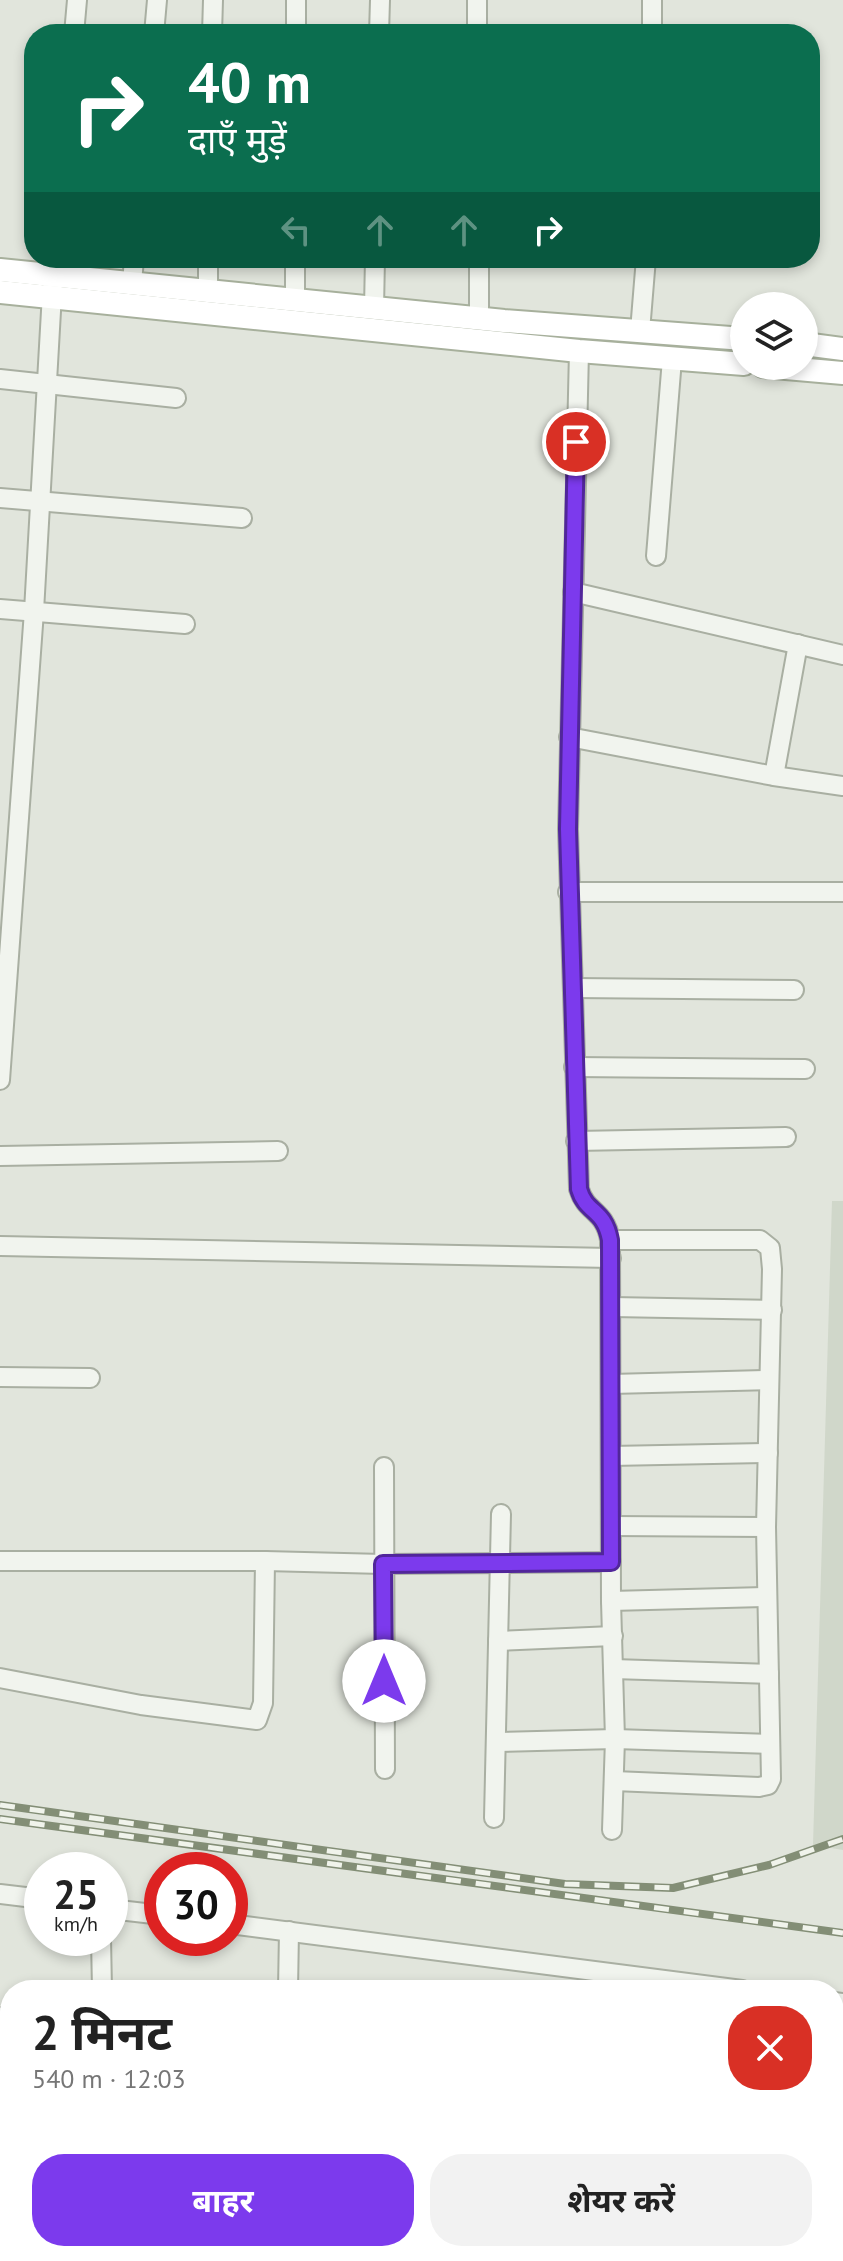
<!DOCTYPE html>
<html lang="hi">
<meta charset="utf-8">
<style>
body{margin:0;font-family:"PT Sans","Noto Sans Devanagari",sans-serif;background:#f2f2f2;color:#222;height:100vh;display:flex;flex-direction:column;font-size:30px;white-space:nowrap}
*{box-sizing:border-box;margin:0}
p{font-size:26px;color:#767676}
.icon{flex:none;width:44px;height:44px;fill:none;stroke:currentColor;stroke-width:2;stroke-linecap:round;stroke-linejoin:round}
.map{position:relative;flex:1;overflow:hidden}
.side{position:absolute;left:0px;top:1980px;width:844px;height:282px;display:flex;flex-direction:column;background:#fff;border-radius:32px 32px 0 0;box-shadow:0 4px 12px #0003}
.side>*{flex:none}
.guide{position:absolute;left:24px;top:24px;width:796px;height:244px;border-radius:32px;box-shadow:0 4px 12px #0003;background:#0b6e4f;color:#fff;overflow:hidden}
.controls{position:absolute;left:730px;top:292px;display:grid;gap:16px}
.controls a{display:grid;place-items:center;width:88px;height:88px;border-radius:50%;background:#fff;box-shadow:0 4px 12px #0003;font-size:40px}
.speed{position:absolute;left:24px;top:1852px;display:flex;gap:16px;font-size:40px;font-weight:700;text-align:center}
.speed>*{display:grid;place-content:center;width:104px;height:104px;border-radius:50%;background:#fff;box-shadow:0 4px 12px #0003;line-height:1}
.speed small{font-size:20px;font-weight:400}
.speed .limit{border:12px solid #d22;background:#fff;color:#111}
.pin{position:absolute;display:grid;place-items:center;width:68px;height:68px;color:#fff;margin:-34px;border:4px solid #fff;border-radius:50%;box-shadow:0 2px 8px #0007}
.me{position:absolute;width:88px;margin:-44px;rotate:0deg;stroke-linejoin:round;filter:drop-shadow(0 0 6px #0008)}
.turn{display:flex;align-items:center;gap:28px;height:168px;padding:0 32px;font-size:36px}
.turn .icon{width:104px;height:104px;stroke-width:2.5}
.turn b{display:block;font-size:56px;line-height:68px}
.lanes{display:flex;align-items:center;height:76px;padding:0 32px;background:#0003;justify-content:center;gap:40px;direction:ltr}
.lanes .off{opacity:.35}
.round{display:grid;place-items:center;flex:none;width:84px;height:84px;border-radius:32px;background:#f2f2f2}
.summary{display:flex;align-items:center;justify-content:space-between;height:136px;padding:0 32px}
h1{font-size:48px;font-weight:700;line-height:60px}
.cta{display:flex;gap:16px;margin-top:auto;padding:16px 32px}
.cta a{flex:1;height:92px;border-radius:32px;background:#7c3aed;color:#fff;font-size:32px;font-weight:700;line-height:92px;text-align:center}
.cta a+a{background:#f2f2f2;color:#222}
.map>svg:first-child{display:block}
</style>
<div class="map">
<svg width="843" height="2261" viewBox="0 0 843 2261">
<rect width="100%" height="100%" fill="#e1e5dc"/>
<polygon fill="#d0d7ca" points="832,1201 843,1201 843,1850 813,1845"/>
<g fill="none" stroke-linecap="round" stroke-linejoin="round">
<g stroke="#a9afa2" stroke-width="22">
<g id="minor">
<polyline points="477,0 477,34"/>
<polyline points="652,0 652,34"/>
<polyline points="74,34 77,0"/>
<polyline points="154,34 157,0"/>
<polyline points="212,34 213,0"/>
<polyline points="296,34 296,0"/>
<polyline points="379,34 380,0"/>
<polyline points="479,258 479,319"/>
<polyline points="132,284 134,258"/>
<polyline points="208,291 208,258"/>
<polyline points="295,300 295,258"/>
<polyline points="374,308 375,258"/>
<polyline points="640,331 646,258"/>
<path d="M 579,351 L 568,829 L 579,1189 C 586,1213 605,1210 610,1240 L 611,1601 L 615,1739 L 612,1830"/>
<polyline points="0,379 176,398"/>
<polyline points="0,498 242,518"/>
<polyline points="656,556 672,359"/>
<polyline points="573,592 843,655"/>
<polyline points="0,609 185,624"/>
<polyline points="569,737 774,776 843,786"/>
<polyline points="774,776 798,644"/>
<polyline points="568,892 843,892"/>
<polyline points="574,988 794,990"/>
<polyline points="574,1067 805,1069"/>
<polyline points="0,1080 34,611 54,258"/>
<polyline points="576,1141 786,1137"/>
<polyline points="0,1156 278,1151"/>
<polyline points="610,1240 760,1240 770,1248 772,1269 766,1527 771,1779 768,1785 759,1787 614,1781"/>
<polyline points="0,1246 611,1258"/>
<polyline points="612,1307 772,1310"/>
<polyline points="0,1377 90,1378"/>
<polyline points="611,1384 769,1380"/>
<polyline points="611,1456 768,1453"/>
<polyline points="384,1467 385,1769"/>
<polyline points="611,1526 766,1527"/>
<polyline points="0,1561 265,1561 383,1564 611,1562"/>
<polyline points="611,1601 766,1597"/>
<polyline points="498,1641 613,1636"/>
<polyline points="613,1669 769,1674"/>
<polyline points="0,1678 141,1705 257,1720 263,1703 265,1561"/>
<polyline points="496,1742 615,1739 770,1744"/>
<polyline points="494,1818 501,1514"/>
<polyline points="0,1894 42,1899"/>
<polyline points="110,1909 162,1915"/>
<polyline points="230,1924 742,1990"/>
<polyline points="101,1938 102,1990"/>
<polyline points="288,1990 289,1931"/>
<polyline points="834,2002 843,2003"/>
<polyline points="0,2017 10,2017"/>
<polyline points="0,2136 10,2135"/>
<polyline points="0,2250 10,2250"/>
<polyline points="106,2252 106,2261"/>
<polyline points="288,2252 289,2261"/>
</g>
</g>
<g stroke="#a7b09c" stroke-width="26">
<g id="major">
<polyline points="0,270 504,321 744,339"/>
<polyline points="0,292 579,351 744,364"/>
<polyline points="804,344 843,349"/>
<polyline points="763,366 843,373"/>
</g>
</g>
<use href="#minor" stroke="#f1f4ee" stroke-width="18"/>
<use href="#major" stroke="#fff" stroke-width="22"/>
<g stroke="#838e76" stroke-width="8">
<g id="rail">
<polyline points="0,1805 565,1884 673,1888 769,1865 843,1839"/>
<polyline points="0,1819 843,1933"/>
</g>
</g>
<use href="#rail" stroke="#f0f3eb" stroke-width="5" stroke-dasharray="15" stroke-linecap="butt"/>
</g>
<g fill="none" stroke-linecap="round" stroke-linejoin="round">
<g stroke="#51269a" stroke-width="20">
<path id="route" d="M 384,1681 L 383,1564 L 611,1562 L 610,1240 C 604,1208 586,1214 579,1189 L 568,829 L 576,442"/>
</g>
<use href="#route" stroke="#7c3aed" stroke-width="14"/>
</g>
</svg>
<div class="controls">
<a><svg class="icon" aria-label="layers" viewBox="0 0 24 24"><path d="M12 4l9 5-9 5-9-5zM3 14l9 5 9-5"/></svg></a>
</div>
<div class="speed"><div>25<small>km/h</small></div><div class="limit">30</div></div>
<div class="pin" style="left:576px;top:442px;background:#d93025"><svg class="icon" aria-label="arrive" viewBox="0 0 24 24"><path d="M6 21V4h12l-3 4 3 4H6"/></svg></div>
<svg class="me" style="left:384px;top:1681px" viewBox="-20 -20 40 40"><circle r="19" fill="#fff"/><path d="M0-13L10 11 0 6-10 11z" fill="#7c3aed"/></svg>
<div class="guide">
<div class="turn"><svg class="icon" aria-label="right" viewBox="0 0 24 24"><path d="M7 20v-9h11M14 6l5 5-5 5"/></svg><div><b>40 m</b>दाएँ मुड़ें</div></div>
<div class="lanes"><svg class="icon off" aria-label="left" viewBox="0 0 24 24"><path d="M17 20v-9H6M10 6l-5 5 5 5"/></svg><svg class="icon off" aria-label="ahead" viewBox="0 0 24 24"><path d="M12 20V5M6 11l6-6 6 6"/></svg><svg class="icon off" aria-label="ahead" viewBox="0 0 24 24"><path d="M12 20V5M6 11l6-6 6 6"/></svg><svg class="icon" aria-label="right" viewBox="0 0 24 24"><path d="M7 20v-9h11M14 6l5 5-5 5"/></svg></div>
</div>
<section class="side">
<div class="summary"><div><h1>2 मिनट</h1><p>540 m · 12:03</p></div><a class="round" style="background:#d93025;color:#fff"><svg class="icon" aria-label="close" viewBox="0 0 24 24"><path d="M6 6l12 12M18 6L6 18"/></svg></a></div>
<div class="cta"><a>बाहर</a><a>शेयर करें</a></div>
</section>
</div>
